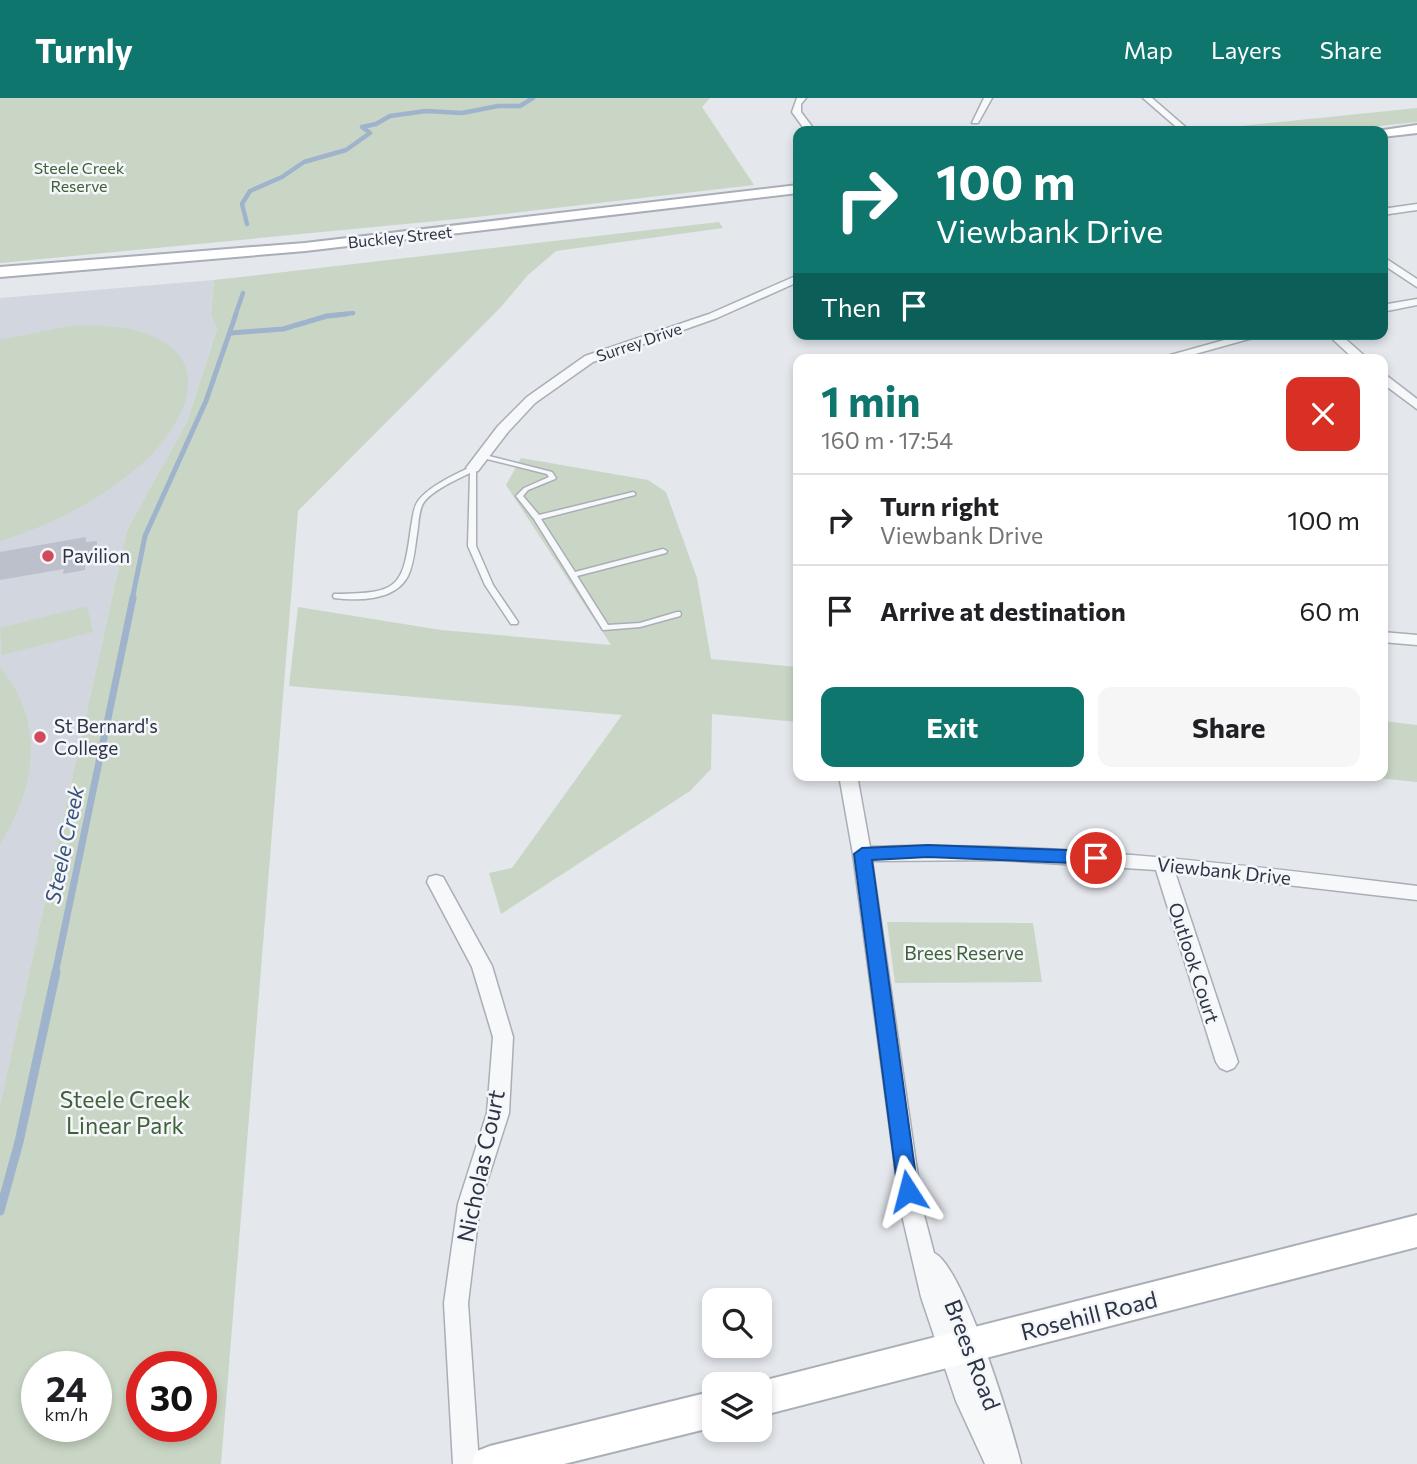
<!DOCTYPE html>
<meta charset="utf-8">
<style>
body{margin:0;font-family:Commissioner,sans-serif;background:#f6f6f6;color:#202124;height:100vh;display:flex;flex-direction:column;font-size:26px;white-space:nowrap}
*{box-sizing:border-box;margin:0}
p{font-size:23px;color:#757577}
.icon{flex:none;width:38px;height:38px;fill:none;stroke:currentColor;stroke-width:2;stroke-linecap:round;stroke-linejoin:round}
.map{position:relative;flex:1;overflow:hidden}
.sheet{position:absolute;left:793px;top:256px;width:595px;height:427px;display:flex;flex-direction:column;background:#fff;border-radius:14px;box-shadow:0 4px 10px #0003}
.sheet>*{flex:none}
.banner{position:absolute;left:793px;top:28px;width:595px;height:214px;border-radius:14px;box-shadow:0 4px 10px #0003;background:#0f766e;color:#fff;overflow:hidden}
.controls{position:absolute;left:702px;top:1190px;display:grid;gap:14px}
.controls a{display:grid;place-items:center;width:70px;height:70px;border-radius:14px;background:#fff;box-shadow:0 4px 10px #0003;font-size:35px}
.speed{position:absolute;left:21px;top:1253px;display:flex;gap:14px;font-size:35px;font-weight:700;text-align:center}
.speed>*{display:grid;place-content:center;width:91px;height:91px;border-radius:50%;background:#fff;box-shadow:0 4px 10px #0003;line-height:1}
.speed small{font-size:18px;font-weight:400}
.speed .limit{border:10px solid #d22;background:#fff;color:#111}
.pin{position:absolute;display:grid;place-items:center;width:60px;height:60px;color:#fff;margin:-30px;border:4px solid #fff;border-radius:50%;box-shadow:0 2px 7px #0007}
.me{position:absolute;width:77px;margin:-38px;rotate:351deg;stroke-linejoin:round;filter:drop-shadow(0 0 5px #0008)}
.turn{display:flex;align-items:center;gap:24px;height:147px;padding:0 28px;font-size:32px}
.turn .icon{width:91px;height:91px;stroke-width:2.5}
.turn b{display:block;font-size:49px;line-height:60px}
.then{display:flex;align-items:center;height:66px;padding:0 28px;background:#0003;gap:14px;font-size:26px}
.round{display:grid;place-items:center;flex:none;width:74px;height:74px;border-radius:14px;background:#f6f6f6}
.head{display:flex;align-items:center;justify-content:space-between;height:119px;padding:0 28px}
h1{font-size:42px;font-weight:700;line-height:52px;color:#0f766e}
.action{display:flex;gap:14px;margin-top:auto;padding:14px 28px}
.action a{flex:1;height:80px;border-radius:14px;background:#0f766e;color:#fff;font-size:28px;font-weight:700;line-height:80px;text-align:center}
.action a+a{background:#f6f6f6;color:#202124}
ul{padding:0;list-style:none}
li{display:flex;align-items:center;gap:21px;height:91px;padding:0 28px;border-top:2px solid #e0e0e0}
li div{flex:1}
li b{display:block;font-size:26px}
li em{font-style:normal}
header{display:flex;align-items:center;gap:42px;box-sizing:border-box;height:98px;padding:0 35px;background:#0f766e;color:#fff}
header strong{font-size:33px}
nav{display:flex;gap:38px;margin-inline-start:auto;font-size:24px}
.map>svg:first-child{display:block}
</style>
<header>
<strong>Turnly</strong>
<nav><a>Map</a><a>Layers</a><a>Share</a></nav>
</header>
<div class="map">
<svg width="1417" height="1366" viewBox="0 0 1417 1366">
<rect width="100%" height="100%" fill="#e4e7ec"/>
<polygon fill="#d2d6de" points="214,182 211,217 217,229 187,324 127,432 0,1007 0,200"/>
<g fill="#c9d6c5" fill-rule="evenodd">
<polygon points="0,0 710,0 702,9 754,87 468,120 0,165"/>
<polygon points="1417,10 1417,24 1331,33 1190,33"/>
<path d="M 719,124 L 723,130 L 556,153 L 527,178 L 501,209 L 298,413 L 221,1366 L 0,1366 L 0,1007 L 127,432 L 187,324 L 217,230 L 211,217 L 214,182 ZM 37,1269 L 96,1269 L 96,1328 L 37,1328 ZM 142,1269 L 201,1269 L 201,1328 L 142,1328 Z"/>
<path d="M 70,228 C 98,227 127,227 154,239 C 215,266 182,327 148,360 C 107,399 54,426 0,443 L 0,242 Z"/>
<polygon points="521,360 648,382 666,394 697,480 711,561 798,569 798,624 712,616 711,671 690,693 501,816 489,775 512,770 622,617 289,588 298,509 441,532 611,547 506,387"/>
<polygon points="87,508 93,534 2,557 0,530"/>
<path d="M 0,569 C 46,625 36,688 0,746 Z"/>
<polygon points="1383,623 1417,627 1417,684 1349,677 1382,677"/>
<polygon points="887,824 1033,825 1042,884 895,885"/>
</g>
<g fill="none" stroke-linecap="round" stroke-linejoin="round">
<g stroke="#9fb4cc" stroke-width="4.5">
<polyline points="247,126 242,106 250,93 282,79 304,64 346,52 370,35 362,29 376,26 390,18 426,13 462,15 498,8 520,8 533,0"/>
<polyline points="235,218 243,195"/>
<polyline points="331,218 353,215"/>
</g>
<g stroke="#9fb4cc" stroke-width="5">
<polyline points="231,235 283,231 327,218 346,216"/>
<polyline points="132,502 145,438 206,303 236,216"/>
</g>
<polyline stroke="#9fb4cc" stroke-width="7" points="55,876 133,500"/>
<polyline stroke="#9fb4cc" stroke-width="9" points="0,1113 19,1044 56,874"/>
</g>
<polygon fill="#bbc0ca" points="86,439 86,444 97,443 96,463 85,464 85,472 63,476 64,471 0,482 0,454"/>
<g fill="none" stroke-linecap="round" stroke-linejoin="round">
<g stroke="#a9aeb7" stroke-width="3">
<g id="lane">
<polygon points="481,356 552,374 556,380 555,381 528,392 523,398 539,417 633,394 635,395 635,397 541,421 575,474 663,451 667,453 666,455 577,478 608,527 640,525 677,514 680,514 681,516 680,518 640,529 603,532 534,421 516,398 524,390 549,379 547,376 479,359 478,358"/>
<path d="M 473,368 L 476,370 L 476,448 L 493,487 L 518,524 L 517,526 L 511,526 L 485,487 L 468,448 L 470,375 C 456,382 433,392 424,404 C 418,413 419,426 417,436 C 415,449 414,465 408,478 C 395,503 358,503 334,500 L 333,498 L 334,496 L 337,496 C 399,495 403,490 411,429 C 413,420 413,410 418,403 C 428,389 457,375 473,368 Z"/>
</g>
</g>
<g stroke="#a9aeb7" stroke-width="3">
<g id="street">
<polygon points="797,0 806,0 801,6 801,14 813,30 811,32 805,32 792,14"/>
<polygon points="984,0 992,0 978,25 972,25"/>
<polygon points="1143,0 1152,0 1190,33 1181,33"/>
<polygon points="1417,106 1417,112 1382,117 1382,111"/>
<polygon points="1382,158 1417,181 1417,189 1382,166"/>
<polygon points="798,177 798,184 717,220 593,264 535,305 508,334 478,373 473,374 466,370 498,328 527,299 585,258 709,216"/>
<polygon points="1417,201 1417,207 1382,214 1382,207"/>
<polygon points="1246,236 1267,236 1177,261 1156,261"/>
<polygon points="1327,236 1340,236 1368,261 1354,261"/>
<polygon points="1382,274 1417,301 1417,311 1382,285"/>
<polygon points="1382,534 1417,537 1417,547 1382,544"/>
<path d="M 839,677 L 857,677 L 870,749 C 1054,743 1235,766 1417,788 L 1417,802 L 1175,774 L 1238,964 L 1234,970 L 1227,973 L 1220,970 L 1216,964 L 1156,772 L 1001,762 L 872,763 L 923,1113 L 934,1155 C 963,1167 1013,1331 1021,1366 L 985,1366 L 956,1303 L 921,1199 L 901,1113 L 853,756 Z"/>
<polygon points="436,777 443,779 492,868 513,939 509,1015 480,1106 468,1205 479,1366 453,1366 444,1205 458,1106 487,1015 493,939 472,869 427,784 429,779"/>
</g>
</g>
<g stroke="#a9aeb7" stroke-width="4">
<g id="secondary">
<polygon points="1417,27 1417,35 1382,39 1382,33 1377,33"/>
<polygon points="798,87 798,95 305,153 0,179 0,169 305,145"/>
<polygon points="1417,1117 1417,1149 760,1318 760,1286 750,1286"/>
<polygon points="714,1293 714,1329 564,1366 472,1366 477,1353 490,1348"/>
</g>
</g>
<use href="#lane" fill="#f7f8fa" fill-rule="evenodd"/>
<use href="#street" fill="#f7f8fa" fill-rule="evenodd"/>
<use href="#secondary" fill="#fff" fill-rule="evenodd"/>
</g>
<polygon fill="#1a73e8" stroke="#114b97" stroke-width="2" points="928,747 1096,753 1102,755 1105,760 1102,764 1096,766 928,759 872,762 918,1093 915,1099 908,1102 901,1099 898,1093 854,756 862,750"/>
<g fill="#d1495b" stroke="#f4f6f9" stroke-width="2.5">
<circle cx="48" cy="458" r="7"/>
<circle cx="40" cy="639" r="7"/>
</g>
<g text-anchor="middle" stroke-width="5" stroke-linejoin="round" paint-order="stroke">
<g font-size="16" fill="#3f6138" stroke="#f4f6f9">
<text x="79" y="76">Steele Creek<tspan x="79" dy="18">Reserve</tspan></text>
</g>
<g font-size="16" fill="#2b3445" stroke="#f4f6f9">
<text transform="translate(400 139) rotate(-6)" y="6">Buckley Street</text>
<text transform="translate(639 244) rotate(-19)" y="6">Surrey Drive</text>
</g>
<g font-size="19" fill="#2b3445" stroke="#f4f6f9" text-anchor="start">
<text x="62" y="465">Pavilion</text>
<text x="54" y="635">St Bernard's<tspan x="54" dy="22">College</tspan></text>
</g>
<g font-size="19" fill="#2b3445" stroke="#f4f6f9">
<text transform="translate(1224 773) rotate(6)" y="7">Viewbank Drive</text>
<text transform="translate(1194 865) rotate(72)" y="7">Outlook Court</text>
</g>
<g font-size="19" fill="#3f6138" stroke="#f4f6f9">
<text x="964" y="862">Brees Reserve</text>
</g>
<g font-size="21" font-style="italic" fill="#34527a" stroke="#f4f6f9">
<text transform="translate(65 747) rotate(-78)" y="7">Steele Creek</text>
</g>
<g font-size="23" fill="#3f6138" stroke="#f4f6f9">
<text x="125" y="1010">Steele Creek<tspan x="125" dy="26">Linear Park</tspan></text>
</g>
<g font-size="23" fill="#2b3445" stroke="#f4f6f9">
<text transform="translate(481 1068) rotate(-78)" y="8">Nicholas Court</text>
<text transform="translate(1089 1218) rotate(-14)" y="8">Rosehill Road</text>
<text transform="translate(972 1257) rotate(69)" y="8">Brees Road</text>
</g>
</g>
</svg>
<div class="controls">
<a><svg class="icon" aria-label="search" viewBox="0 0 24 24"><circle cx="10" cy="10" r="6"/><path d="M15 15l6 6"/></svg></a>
<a><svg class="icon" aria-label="layers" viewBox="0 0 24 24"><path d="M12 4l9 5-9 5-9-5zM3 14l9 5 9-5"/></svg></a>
</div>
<div class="speed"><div>24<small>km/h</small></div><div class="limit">30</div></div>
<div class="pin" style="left:1096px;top:760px;background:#d93025"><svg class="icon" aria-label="arrive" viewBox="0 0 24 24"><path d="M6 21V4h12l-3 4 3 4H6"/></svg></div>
<svg class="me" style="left:908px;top:1093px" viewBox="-20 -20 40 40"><path d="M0-17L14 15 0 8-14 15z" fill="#1a73e8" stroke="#fff" stroke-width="4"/></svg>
<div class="banner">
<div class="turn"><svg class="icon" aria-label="right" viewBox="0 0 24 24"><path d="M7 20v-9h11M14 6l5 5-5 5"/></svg><div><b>100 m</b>Viewbank Drive</div></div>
<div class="then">Then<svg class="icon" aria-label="arrive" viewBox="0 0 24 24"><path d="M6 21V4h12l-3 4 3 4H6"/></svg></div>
</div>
<section class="sheet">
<div class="head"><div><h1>1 min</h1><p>160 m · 17:54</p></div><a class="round" style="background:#d93025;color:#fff"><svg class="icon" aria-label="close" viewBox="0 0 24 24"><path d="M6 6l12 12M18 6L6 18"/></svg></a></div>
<ul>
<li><svg class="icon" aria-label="right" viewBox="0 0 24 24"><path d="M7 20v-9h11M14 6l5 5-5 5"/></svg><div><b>Turn right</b><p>Viewbank Drive</p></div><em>100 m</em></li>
<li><svg class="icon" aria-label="arrive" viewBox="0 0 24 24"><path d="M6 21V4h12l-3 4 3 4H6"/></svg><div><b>Arrive at destination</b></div><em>60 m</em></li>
</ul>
<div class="action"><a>Exit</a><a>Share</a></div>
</section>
</div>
